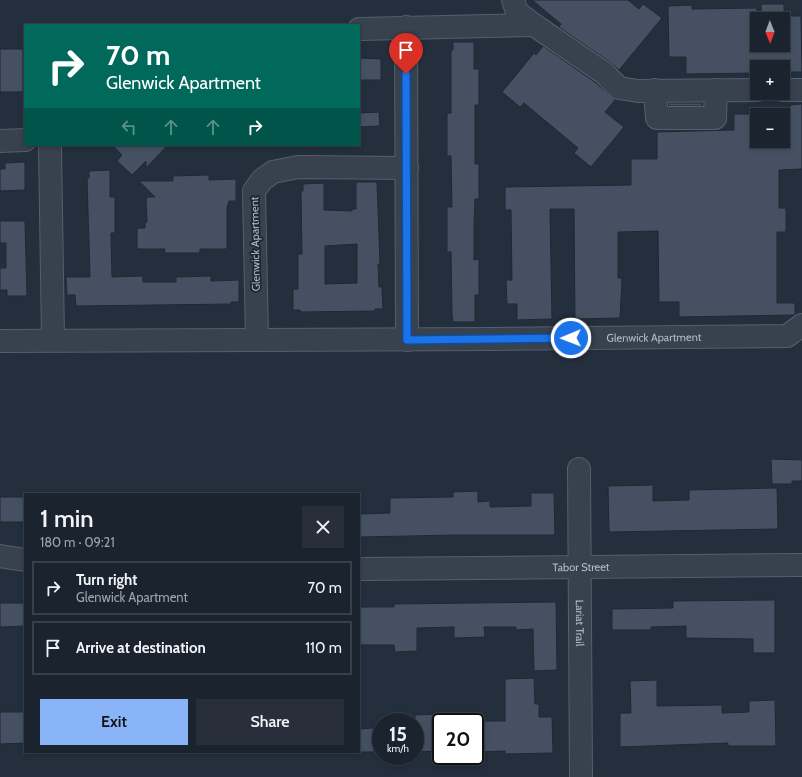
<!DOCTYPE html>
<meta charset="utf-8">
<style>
body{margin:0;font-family:Cabin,sans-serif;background:#282f3a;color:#f1f3f6;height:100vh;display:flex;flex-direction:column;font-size:15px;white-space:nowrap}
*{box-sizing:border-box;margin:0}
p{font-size:13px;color:#a0a4aa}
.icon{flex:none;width:22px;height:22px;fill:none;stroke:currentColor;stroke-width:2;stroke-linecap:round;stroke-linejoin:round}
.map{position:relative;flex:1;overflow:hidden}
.side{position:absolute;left:24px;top:493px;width:336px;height:260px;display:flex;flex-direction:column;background:#1b232e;border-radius:0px;box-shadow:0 2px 6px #0003,0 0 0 1px #39404a}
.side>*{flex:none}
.hud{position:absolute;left:24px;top:24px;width:336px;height:122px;border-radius:0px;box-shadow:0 2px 6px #0003,0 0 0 1px #39404a;background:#00695c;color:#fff;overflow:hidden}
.needle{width:26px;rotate:179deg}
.buttons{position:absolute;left:750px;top:12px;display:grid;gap:8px}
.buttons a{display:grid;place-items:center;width:40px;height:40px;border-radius:0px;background:#1b232e;box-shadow:0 2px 6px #0003,0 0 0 1px #39404a;font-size:20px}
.speed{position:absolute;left:372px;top:713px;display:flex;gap:8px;font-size:20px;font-weight:700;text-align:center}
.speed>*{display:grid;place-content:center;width:52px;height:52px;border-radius:50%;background:#1b232e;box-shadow:0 2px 6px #0003,0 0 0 1px #39404a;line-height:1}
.speed small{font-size:10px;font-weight:400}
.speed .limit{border:2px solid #111;border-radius:6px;background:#fff;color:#111}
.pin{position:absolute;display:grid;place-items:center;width:34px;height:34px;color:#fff;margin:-41px -17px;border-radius:50% 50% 50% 0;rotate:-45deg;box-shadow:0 0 4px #0007}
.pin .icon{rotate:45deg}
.me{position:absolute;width:44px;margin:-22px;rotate:269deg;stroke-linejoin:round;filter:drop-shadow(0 0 3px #0008)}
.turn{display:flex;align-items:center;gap:14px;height:84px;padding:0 16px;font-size:18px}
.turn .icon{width:52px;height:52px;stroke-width:2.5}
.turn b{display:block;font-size:28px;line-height:34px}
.lanes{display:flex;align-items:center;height:38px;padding:0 16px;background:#0003;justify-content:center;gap:20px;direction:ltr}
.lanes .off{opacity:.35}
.round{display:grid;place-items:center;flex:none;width:42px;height:42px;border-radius:0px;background:#282f3a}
.headline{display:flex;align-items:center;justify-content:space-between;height:68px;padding:0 16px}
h1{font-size:24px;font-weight:600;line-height:30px}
.cta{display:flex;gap:8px;margin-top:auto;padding:8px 16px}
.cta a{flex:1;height:46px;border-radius:0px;background:#8ab4f8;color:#111;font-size:16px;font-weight:600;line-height:46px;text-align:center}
.cta a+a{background:#282f3a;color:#f1f3f6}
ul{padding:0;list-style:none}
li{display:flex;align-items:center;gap:12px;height:54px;margin:0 8px 6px;padding:0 8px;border:2px solid #39404a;border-radius:0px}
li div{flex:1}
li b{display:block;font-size:15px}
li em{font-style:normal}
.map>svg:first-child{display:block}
</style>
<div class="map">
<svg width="802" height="777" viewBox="0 0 802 777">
<rect width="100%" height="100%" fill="#242f3e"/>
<g fill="#455162" stroke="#1f2835" fill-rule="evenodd">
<polygon points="532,0 628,0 639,9 643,4 662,18 619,70 611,63 559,27 561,24"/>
<polygon points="761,4 784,4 784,16 801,16 802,72 783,72 783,67 757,67 757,73 686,74 686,57 669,57 668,6 692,5 692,9 757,8 757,45 783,45 783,19 761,19"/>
<polygon points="453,42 474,42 474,69 479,69 479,105 475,105 475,164 479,164 479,199 475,199 474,226 474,260 479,259 479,295 475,295 475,322 453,322 452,314 451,252 447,252 447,207 452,207 451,156 447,156 447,113 451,113 451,50 453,50"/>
<polygon points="543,46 596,83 615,100 605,112 624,127 591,167 574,153 578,148 524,103 520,107 502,92 534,53 536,55"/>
<rect x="0" y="49" width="23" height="43"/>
<polygon points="359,58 381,59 381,80 359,80"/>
<polygon points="668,103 702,103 702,106 669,106"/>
<polygon points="802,104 802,169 779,170 779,208 786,208 786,232 777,232 777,303 795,303 795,315 679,317 679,302 659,302 658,231 618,232 618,278 622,278 620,318 575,319 574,209 550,209 552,319 517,320 517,304 507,304 506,280 512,280 511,210 505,210 505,187 631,185 631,159 657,159 657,132 734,130 734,114 757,114 757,141 783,141 783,114 790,114 790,105"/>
<polygon points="379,112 380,126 359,127 359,113"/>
<polygon points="112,145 168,145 146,168 146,161 132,175 117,161 122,155"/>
<polygon points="25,162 25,190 0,191 0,169 5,169 5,163"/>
<polygon points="110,170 110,197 115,197 115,233 111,233 112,277 143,276 143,282 176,282 176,277 211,276 211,281 239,280 239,302 231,302 231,304 76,306 75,295 67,295 66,277 90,277 87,178 89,178 89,171"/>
<polygon points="209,175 209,180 236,179 236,201 229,201 227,207 227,249 200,249 200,253 164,253 165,249 137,249 137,228 145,228 145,222 147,222 146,197 155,197 139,181 173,181 173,176"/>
<path d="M 356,182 L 377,182 L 380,264 L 378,264 L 379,287 L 382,287 L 383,309 L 375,309 L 375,311 L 301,312 L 300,310 L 293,310 L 293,289 L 298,289 L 298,254 L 302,254 L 301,191 L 303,191 L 303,184 L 324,183 L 324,210 L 352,211 L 352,209 L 356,209 ZM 357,244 L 357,283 L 325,284 L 325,246 Z"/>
<polygon points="0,221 25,221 27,296 7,296 7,290 0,290 0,268 6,268 6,243 0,243"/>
<polygon points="771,459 802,460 802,481 792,481 792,484 772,484"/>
<polygon points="653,485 653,501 689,500 689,490 777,488 778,529 609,532 608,486"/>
<polygon points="478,491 478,502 490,501 490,507 531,506 531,493 554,493 555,535 454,535 359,537 359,514 390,513 390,498 453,497 453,492"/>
<rect x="0" y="497" width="25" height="25"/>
<polygon points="775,600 775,653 753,653 753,639 686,638 686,626 651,627 651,630 612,630 612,609 673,608 673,601"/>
<polygon points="556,602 557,670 534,671 533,629 516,630 516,627 484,627 485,637 454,638 454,627 417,628 417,651 395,652 394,645 359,645 359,607 394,607 394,604"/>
<polygon points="0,603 25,603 25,626 0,627"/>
<polygon points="534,678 535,704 539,704 539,717 552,717 553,753 505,754 505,751 475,752 475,721 505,721 505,679"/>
<polygon points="657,680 657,706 722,705 722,713 749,712 749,701 775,700 776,746 728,746 728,743 620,747 620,713 631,713 630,681"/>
<polygon points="0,712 25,712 25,743 0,744"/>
<polygon points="441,714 441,751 415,752 415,715"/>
<polygon points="374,728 374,752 359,752 359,729"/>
</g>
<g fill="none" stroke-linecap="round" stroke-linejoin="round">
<g stroke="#565f6c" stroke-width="24">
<g id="minor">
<polyline points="513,0 517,12 534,25"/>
<polyline points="406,27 407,340"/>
<polyline points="359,29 534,25 604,73 619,88 638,91 757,90"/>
<polyline points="655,90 657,118 715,118 716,90"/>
<polyline points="783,90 802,90"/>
<polyline points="0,141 25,140"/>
<polyline points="50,145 53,340"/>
<polyline points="257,339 254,191 262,180 273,172 298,167 407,168"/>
<path id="s1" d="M 0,341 L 494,339 L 787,336 L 802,325"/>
<path id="s2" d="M 579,469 L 581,777"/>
<polyline points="0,556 25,560"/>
<path id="s3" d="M 359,569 L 802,565"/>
</g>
</g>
<use href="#minor" stroke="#38414e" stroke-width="22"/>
</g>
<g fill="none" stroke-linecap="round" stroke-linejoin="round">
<g stroke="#114b97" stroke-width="10">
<polyline id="route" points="406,74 407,340 571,338"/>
</g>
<use href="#route" stroke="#1a73e8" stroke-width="7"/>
</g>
<g text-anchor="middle" stroke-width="3.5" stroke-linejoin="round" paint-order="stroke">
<g font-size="11" fill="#b4bcc9" stroke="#1d2633">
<text transform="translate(255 244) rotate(-91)" y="4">Glenwick Apartment</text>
<text dy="4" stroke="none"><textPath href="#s1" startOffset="654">Glenwick Apartment</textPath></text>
<text dy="4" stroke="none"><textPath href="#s3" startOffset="222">Tabor Street</textPath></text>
<text dy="4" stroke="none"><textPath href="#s2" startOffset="154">Lariat Trail</textPath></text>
</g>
</g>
</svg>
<div class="buttons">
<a><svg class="needle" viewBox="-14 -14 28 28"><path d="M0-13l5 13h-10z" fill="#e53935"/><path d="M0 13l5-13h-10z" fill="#a0a4aa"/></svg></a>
<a>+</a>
<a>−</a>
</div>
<div class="speed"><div>15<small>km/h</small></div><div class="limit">20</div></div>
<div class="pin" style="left:406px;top:74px;background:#d93025"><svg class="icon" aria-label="arrive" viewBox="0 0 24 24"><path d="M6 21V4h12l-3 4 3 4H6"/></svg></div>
<svg class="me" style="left:571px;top:338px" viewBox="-20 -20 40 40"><circle r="17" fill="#1a73e8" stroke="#fff" stroke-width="3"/><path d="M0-11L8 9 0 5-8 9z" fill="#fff"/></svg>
<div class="hud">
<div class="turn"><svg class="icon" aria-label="right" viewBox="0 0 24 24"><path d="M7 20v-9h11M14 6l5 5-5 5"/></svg><div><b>70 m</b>Glenwick Apartment</div></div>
<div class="lanes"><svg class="icon off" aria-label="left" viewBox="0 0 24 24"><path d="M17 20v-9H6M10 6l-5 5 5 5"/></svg><svg class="icon off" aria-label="ahead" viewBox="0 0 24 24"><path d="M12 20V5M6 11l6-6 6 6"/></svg><svg class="icon off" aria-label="ahead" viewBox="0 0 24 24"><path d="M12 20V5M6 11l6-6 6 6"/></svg><svg class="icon" aria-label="right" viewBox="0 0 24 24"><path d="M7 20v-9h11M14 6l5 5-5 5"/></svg></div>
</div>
<section class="side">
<div class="headline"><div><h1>1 min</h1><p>180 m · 09:21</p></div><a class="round"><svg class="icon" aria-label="close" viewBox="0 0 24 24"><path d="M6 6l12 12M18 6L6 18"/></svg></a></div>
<ul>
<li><svg class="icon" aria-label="right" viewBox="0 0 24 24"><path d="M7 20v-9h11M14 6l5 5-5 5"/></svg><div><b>Turn right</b><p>Glenwick Apartment</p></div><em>70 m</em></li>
<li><svg class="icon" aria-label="arrive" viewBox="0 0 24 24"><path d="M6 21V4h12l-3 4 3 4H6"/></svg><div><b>Arrive at destination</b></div><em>110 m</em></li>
</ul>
<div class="cta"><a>Exit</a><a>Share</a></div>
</section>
</div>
